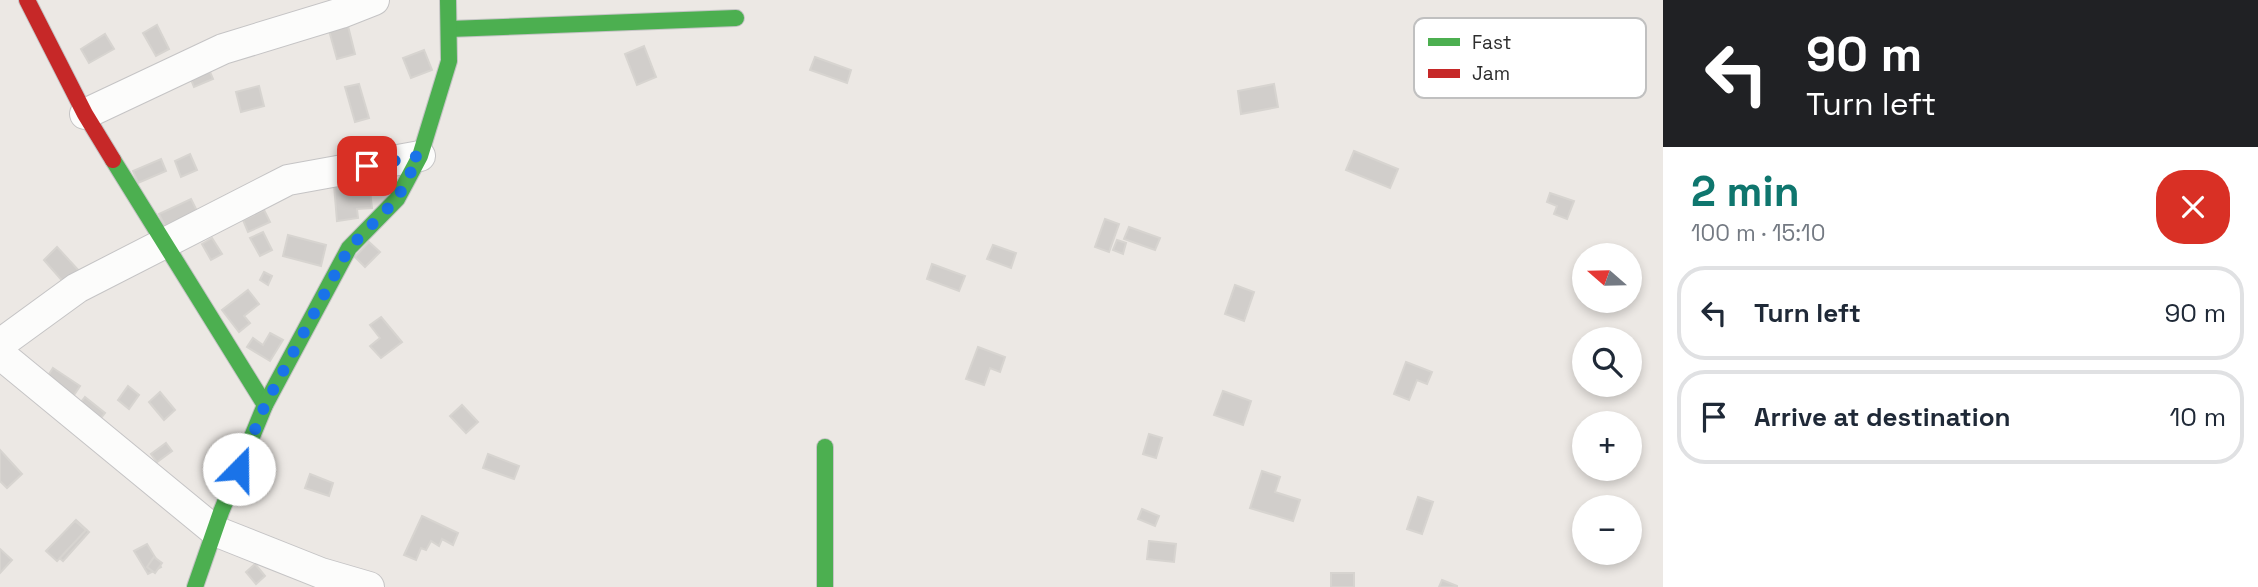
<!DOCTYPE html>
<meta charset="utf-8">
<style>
body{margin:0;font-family:"Space Grotesk",sans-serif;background:#f2f2f3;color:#1f2937;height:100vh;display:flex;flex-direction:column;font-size:26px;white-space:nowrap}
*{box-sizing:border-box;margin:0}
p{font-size:23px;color:#747a83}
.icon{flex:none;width:38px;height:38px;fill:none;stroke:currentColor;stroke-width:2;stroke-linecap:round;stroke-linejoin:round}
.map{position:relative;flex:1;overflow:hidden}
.details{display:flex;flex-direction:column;background:#fff;width:595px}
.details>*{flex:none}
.banner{background:#202124;color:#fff;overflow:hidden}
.needle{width:46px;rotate:290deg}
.controls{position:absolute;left:1572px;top:243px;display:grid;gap:14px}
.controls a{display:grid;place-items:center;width:70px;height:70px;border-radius:50%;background:#fff;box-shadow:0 4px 10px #0003;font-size:35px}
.pin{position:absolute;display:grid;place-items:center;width:60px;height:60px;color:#fff;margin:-30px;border-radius:14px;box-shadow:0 4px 10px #0006}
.me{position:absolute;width:77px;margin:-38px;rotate:22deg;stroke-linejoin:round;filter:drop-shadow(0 0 5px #0008)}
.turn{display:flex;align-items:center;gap:24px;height:147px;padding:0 28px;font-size:32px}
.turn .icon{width:91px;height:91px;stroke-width:2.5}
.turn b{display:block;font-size:49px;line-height:60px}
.round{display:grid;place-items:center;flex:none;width:74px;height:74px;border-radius:28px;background:#f2f2f3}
.headline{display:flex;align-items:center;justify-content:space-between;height:119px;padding:0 28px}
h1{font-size:42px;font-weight:700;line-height:52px;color:#0f766e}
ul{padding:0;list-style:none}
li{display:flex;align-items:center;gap:21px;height:94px;margin:0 14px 10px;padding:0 14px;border:4px solid #e0e1e3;border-radius:28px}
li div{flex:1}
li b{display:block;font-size:26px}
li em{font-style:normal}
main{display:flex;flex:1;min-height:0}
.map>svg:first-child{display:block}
</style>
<main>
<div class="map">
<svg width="1663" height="587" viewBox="0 0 1663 587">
<rect width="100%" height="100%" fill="#ece8e4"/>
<g fill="#d1cecb" stroke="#d7d4d0" stroke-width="2">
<polygon points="347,22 355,54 337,59 328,27"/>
<polygon points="157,25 169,49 156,56 143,33"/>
<polygon points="105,34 114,49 89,63 81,49"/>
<polygon points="644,46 656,77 637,85 625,54"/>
<polygon points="424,50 432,70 411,78 403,58"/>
<polygon points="815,57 851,70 847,83 810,70"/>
<polygon points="207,65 213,79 194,87 188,72"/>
<polygon points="359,84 369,118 355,122 345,87"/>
<polygon points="1274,84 1278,107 1241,114 1238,91"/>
<polygon points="259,86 264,106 241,112 236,92"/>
<polygon points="1354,151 1398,169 1390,188 1346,170"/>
<polygon points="190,154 197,170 181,177 175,161"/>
<polygon points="161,159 166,171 138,183 133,171"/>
<polygon points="369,181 372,208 357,209 358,218 337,221 334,185"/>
<polygon points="1550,193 1574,201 1567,219 1554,214 1557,206 1547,202"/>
<polygon points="191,199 197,211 165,226 159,214"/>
<polygon points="264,210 270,222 248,232 243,220"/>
<polygon points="1105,219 1119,224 1109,252 1095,247"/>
<polygon points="1129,227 1160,238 1155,250 1124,239"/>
<polygon points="263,232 272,250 260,256 250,238"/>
<polygon points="288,235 326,245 321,266 283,256"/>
<polygon points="212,238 222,254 211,260 202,244"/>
<polygon points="1117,240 1126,243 1123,254 1113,250"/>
<polygon points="369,242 380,252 365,267 355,257"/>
<polygon points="993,245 1016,253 1011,268 987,259"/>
<polygon points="57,247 80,272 66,285 44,260"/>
<polygon points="932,264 965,276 959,291 927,279"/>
<polygon points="264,272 272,276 268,285 260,280"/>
<polygon points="1235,285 1254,292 1244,321 1225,314"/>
<polygon points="248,290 259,304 244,316 250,323 239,332 222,310"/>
<polygon points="381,317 402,342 381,358 370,346 380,338 370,325"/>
<polygon points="270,333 283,340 270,361 247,347 253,338 263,345"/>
<polygon points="978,347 1005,357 1000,372 990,368 984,385 966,379"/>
<polygon points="1406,362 1432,372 1427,384 1417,380 1409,400 1394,394"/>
<polygon points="53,368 80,386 70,401 44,382"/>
<polygon points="128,386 139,395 129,409 118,400"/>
<polygon points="1223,391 1251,401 1243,425 1214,415"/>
<polygon points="160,392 175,410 164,420 149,402"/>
<polygon points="85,397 105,413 97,423 77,407"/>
<polygon points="462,405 478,422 466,433 450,416"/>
<polygon points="1149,434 1162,438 1156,458 1143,454"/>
<polygon points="166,443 172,451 157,462 151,454"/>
<polygon points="0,450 22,474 7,488 0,481"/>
<polygon points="488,454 519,466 514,479 483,468"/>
<polygon points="1262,471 1280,477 1275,492 1300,500 1293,521 1250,508"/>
<polygon points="310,474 333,483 329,496 305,488"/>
<polygon points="1418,497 1433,502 1422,534 1407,529"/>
<polygon points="1142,509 1159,516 1155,526 1138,519"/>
<polygon points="422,516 458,533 453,545 442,539 439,546 431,541 426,550 421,548 416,560 404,555"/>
<polygon points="76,520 89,532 63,561 50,550"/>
<polygon points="75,521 86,530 57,561 46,551"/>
<polygon points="1149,541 1176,544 1174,562 1147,559"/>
<polygon points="147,544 161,567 148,574 134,551"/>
<polygon points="0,549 12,560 0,573"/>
<polygon points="154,557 162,563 155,573 147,567"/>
<polygon points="255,564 265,576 256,584 246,572"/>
<rect x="1331" y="573" width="23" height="14"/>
<polygon points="1442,580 1457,586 1457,587 1439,587"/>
</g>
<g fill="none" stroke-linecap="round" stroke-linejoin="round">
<g stroke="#c5c4c5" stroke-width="32">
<g id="street">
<polyline points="85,114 223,49 341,13 374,0"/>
<polyline points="0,344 77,288 288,180 420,156"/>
<polyline points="0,354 215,531 321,573 369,587"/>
</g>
</g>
<g stroke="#c5c4c5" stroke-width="18">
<g id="fast">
<polyline points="449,29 736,18"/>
<polyline points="113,160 265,405"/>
<polyline points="825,447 825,587"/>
<polyline points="195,587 221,512 265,405 349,248 397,199 420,156 449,61 448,0"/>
</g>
</g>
<g stroke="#c5c4c5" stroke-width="18">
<polyline id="jam" points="27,0 85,114 113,160"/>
</g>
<use href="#street" stroke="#fcfcfb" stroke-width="30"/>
<use href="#fast" stroke="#4caf50" stroke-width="16"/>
<use href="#jam" stroke="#c62828" stroke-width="16"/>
</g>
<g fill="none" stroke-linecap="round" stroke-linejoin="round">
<polyline stroke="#1a73e8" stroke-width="12" stroke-dasharray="0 21.6" points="239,469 265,405 349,248 397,199 419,156 367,166"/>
</g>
<rect x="1414" y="18" width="232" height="80" rx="10" fill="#fff" stroke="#c0c0c0" stroke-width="2"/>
<rect x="1428" y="38" width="32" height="8" fill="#4caf50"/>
<rect x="1428" y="69" width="32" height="9" fill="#c62828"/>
<g font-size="19" fill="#2e2e2e">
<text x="1472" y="49">Fast</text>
<text x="1472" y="80">Jam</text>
</g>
</svg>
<div class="controls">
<a><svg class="needle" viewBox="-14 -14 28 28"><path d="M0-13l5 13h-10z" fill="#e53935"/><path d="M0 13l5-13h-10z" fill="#747a83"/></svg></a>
<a><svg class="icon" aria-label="search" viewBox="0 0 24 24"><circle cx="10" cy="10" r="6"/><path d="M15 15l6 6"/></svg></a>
<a>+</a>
<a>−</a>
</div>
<div class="pin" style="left:367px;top:166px;background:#d93025"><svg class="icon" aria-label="arrive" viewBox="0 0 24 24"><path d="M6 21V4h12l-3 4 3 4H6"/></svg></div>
<svg class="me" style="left:239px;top:469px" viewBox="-20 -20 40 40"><circle r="19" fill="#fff"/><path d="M0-13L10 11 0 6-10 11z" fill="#1a73e8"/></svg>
</div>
<section class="details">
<div class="banner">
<div class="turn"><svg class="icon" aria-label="left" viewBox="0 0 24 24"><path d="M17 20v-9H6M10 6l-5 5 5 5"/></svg><div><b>90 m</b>Turn left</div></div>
</div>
<div class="headline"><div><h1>2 min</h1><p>100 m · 15:10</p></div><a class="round" style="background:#d93025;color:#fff"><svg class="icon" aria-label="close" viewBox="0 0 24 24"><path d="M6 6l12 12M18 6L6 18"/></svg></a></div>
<ul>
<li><svg class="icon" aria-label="left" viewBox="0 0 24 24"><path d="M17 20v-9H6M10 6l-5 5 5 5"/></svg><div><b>Turn left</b></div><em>90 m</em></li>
<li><svg class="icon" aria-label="arrive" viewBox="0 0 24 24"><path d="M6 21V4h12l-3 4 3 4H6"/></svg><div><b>Arrive at destination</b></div><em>10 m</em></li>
</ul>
</section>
</main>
